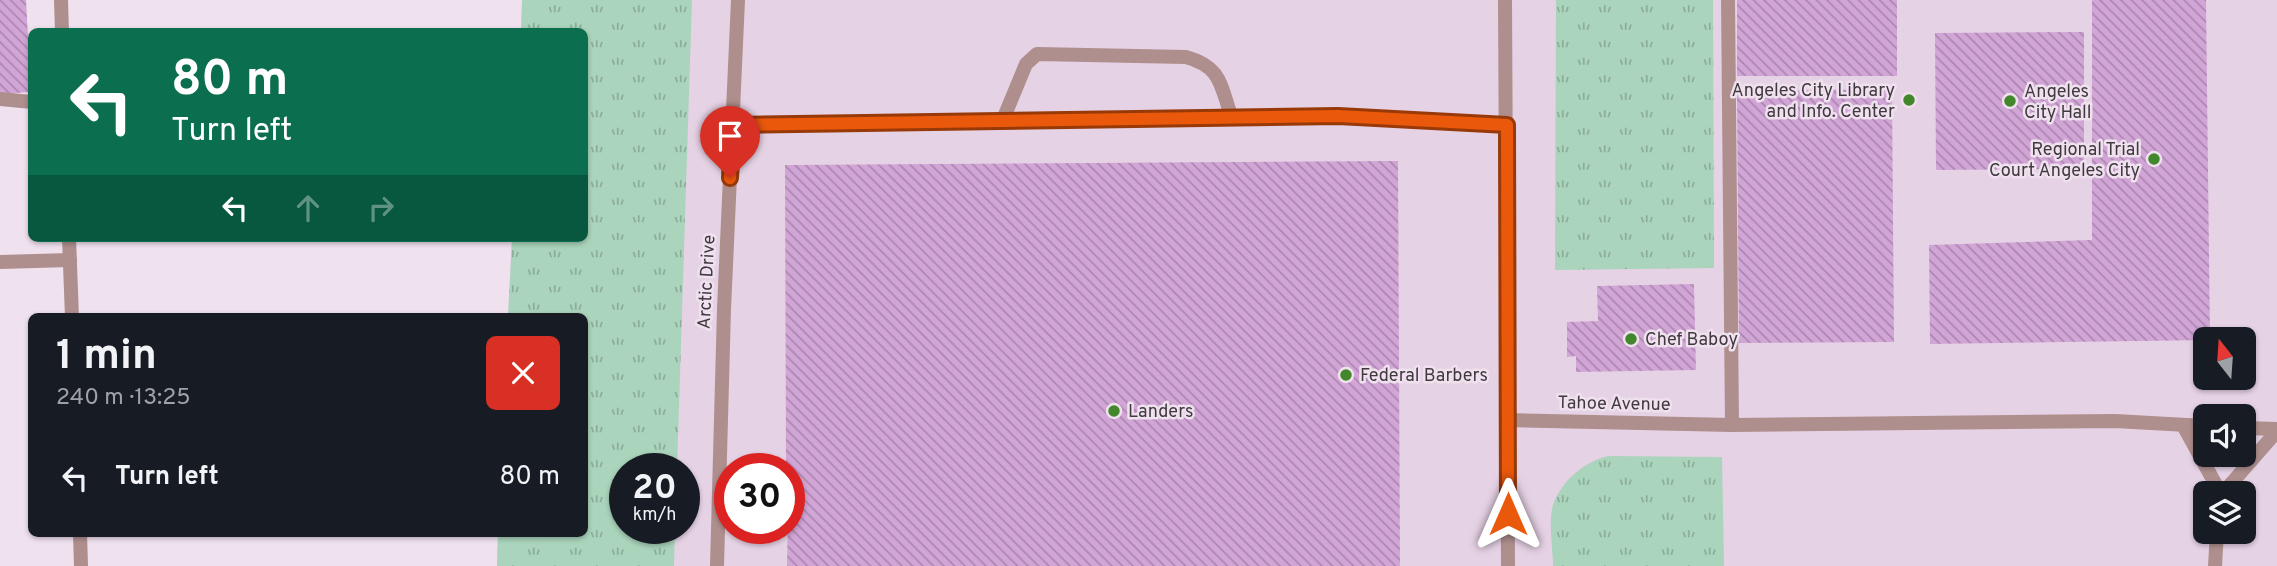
<!DOCTYPE html>
<meta charset="utf-8">
<style>
body{margin:0;font-family:Overpass,sans-serif;background:#20242c;color:#f1f3f6;height:100vh;display:flex;flex-direction:column;font-size:26px;white-space:nowrap}
*{box-sizing:border-box;margin:0}
p{font-size:23px;color:#9ea1a6}
.icon{flex:none;width:38px;height:38px;fill:none;stroke:currentColor;stroke-width:2;stroke-linecap:round;stroke-linejoin:round}
.map{position:relative;flex:1;overflow:hidden}
.drawer{position:absolute;left:28px;top:313px;width:560px;height:224px;display:flex;flex-direction:column;background:#171b24;border-radius:10px;box-shadow:0 2px 5px #0004}
.drawer>*{flex:none}
.top-card{position:absolute;left:28px;top:28px;width:560px;height:214px;border-radius:10px;box-shadow:0 2px 5px #0004;background:#0b6e4f;color:#fff;overflow:hidden}
.needle{width:46px;rotate:343deg}
.buttons{position:absolute;left:2193px;top:327px;display:grid;gap:14px}
.buttons a{display:grid;place-items:center;width:63px;height:63px;border-radius:10px;background:#171b24;box-shadow:0 2px 5px #0004;font-size:35px}
.speed{position:absolute;left:609px;top:453px;display:flex;gap:14px;font-size:35px;font-weight:700;text-align:center}
.speed>*{display:grid;place-content:center;width:91px;height:91px;border-radius:50%;background:#171b24;box-shadow:0 2px 5px #0004;line-height:1}
.speed small{font-size:18px;font-weight:400}
.speed .limit{border:10px solid #d22;background:#fff;color:#111}
.pin{position:absolute;display:grid;place-items:center;width:60px;height:60px;color:#fff;margin:-72px -30px;border-radius:50% 50% 50% 0;rotate:-45deg;box-shadow:0 0 7px #0007}
.pin .icon{rotate:45deg}
.me{position:absolute;width:77px;margin:-38px;rotate:0deg;stroke-linejoin:round;filter:drop-shadow(0 0 5px #0008)}
.turn{display:flex;align-items:center;gap:24px;height:147px;padding:0 28px;font-size:32px}
.turn .icon{width:91px;height:91px;stroke-width:2.5}
.turn b{display:block;font-size:49px;line-height:60px}
.lanes{display:flex;align-items:center;height:66px;padding:0 28px;background:#0003;justify-content:center;gap:35px;direction:ltr}
.lanes .off{opacity:.35}
.round{display:grid;place-items:center;flex:none;width:74px;height:74px;border-radius:10px;background:#20242c}
.head{display:flex;align-items:center;justify-content:space-between;height:119px;padding:0 28px}
h1{font-size:42px;font-weight:700;line-height:52px}
ul{padding:0;list-style:none}
li{display:flex;align-items:center;gap:21px;height:91px;padding:0 28px}
li div{flex:1}
li b{display:block;font-size:26px}
li em{font-style:normal}
.map>svg:first-child{display:block}
</style>
<div class="map">
<svg width="2277" height="566" viewBox="0 0 2277 566">
<defs>
<pattern id="grass-tufts" width="24" height="20" patternUnits="userSpaceOnUse" patternTransform="scale(1.75)"><rect width="24" height="20" fill="#aad4bb"/><path d="M3 7l-1-3M5 7V3M7 7l1-3M15 17l-1-3M17 17v-4M19 17l1-3" fill="none" stroke="#8cad99"/></pattern>
<pattern id="building-back-hatch" width="6" height="6" patternUnits="userSpaceOnUse" patternTransform="scale(1.75)"><rect width="6" height="6" fill="#d2a5d7"/><path d="M-1 5l2 2M0 0l6 6M5-1l2 2" fill="none" stroke="#ac87b0"/></pattern>
</defs>
<rect width="100%" height="100%" fill="#f0e1ef"/>
<path fill="#e6d2e5" fill-rule="evenodd" d="M 522,0 L 2277,0 L 2277,566 L 497,566 L 498,534 L 584,534 L 584,317 L 508,317 L 512,238 L 584,238 L 584,32 L 521,31 ZM 2205,340 L 2244,340 L 2244,378 L 2205,378 ZM 2205,416 L 2244,416 L 2244,455 L 2205,455 ZM 625,469 L 684,469 L 684,528 L 625,528 ZM 730,469 L 789,469 L 789,528 L 730,528 ZM 2205,494 L 2244,494 L 2244,532 L 2205,532 Z"/>
<g fill="url(#grass-tufts)">
<polygon points="522,0 692,0 677,469 625,469 625,528 675,529 674,566 497,566 498,534 584,534 584,317 508,317 512,238 584,238 584,32 521,31"/>
<polygon points="1556,0 1713,0 1714,268 1555,270"/>
<path d="M 1608,456 L 1722,457 L 1724,566 L 1553,566 C 1553,549 1548,521 1553,505 C 1562,480 1584,462 1608,456 Z"/>
</g>
<g fill="url(#building-back-hatch)">
<polygon points="0,0 26,0 31,92 0,94"/>
<rect x="1737" y="0" width="160" height="76"/>
<polygon points="2092,0 2206,0 2210,340 1930,344 1929,245 2092,240"/>
<polygon points="2084,32 2084,169 1936,170 1935,33"/>
<polygon points="1892,89 1894,342 1739,343 1737,91"/>
<polygon points="1398,161 1400,566 787,566 789,469 786,469 785,165"/>
<polygon points="1694,284 1696,370 1576,372 1576,356 1567,357 1567,322 1598,321 1597,286"/>
</g>
<g fill="none" stroke-linecap="round" stroke-linejoin="round">
<g stroke="#ae8f8e" stroke-width="14">
<polyline points="1728,0 1732,425"/>
<polyline points="0,99 32,102"/>
<polyline points="1002,122 1232,118"/>
<path d="M 733,125 L 1002,122 L 1026,64 L 1037,54 L 1186,57 C 1222,67 1220,85 1232,118 L 1338,116 L 1507,125"/>
<polyline points="0,262 70,260"/>
<polyline points="2184,427 2221,494"/>
<polyline points="2222,494 2277,431"/>
<polyline points="2215,566 2217,532"/>
</g>
<g stroke="#ae8f8e" stroke-width="14">
<polyline points="1505,0 1508,566"/>
<polyline points="1507,420 1732,425 2115,421 2205,426"/>
<polyline points="2244,428 2277,429"/>
<polyline points="717,566 724,309 738,0"/>
</g>
<g stroke="#ae8f8e" stroke-width="14">
<polyline points="61,0 62,32"/>
<polyline points="69,238 72,317"/>
<polyline points="80,534 81,566"/>
</g>
</g>
<g fill="none" stroke-linecap="round" stroke-linejoin="round">
<g stroke="#983908" stroke-width="18">
<polyline id="route" points="730,178 733,125 1338,116 1507,125 1508,514"/>
</g>
<use href="#route" stroke="#ea580c" stroke-width="12"/>
</g>
<g fill="#42872b" stroke="#f0e1ef" stroke-width="2.5">
<circle cx="1909" cy="100" r="7"/>
<circle cx="2010" cy="101" r="7"/>
<circle cx="2154" cy="159" r="7"/>
<circle cx="1631" cy="339" r="7"/>
<circle cx="1346" cy="375" r="7"/>
<circle cx="1114" cy="411" r="7"/>
</g>
<g text-anchor="middle" stroke-width="5" stroke-linejoin="round" paint-order="stroke">
<g font-size="18" fill="#403a40" stroke="#f0e1ef" text-anchor="start">
<text x="1895" y="96" text-anchor="end">Angeles City Library<tspan x="1895" dy="21">and Info. Center</tspan></text>
<text x="2024" y="97">Angeles<tspan x="2024" dy="21">City Hall</tspan></text>
<text x="2140" y="155" text-anchor="end">Regional Trial<tspan x="2140" dy="21">Court Angeles City</tspan></text>
<text x="1645" y="345">Chef Baboy</text>
<text x="1360" y="381">Federal Barbers</text>
<text x="1128" y="417">Landers</text>
</g>
<g font-size="18" fill="#403a40" stroke="#f0e1ef">
<text transform="translate(706 282) rotate(-87)" y="6">Arctic Drive</text>
<text transform="translate(1614 403) rotate(1)" y="6">Tahoe Avenue</text>
</g>
</g>
</svg>
<div class="buttons">
<a><svg class="needle" viewBox="-14 -14 28 28"><path d="M0-13l5 13h-10z" fill="#e53935"/><path d="M0 13l5-13h-10z" fill="#9ea1a6"/></svg></a>
<a><svg class="icon" aria-label="sound" viewBox="0 0 24 24"><path d="M4 9h4l5-4v14l-5-4H4zM17 9q2 3 0 6"/></svg></a>
<a><svg class="icon" aria-label="layers" viewBox="0 0 24 24"><path d="M12 4l9 5-9 5-9-5zM3 14l9 5 9-5"/></svg></a>
</div>
<div class="speed"><div>20<small>km/h</small></div><div class="limit">30</div></div>
<div class="pin" style="left:730px;top:178px;background:#d93025"><svg class="icon" aria-label="arrive" viewBox="0 0 24 24"><path d="M6 21V4h12l-3 4 3 4H6"/></svg></div>
<svg class="me" style="left:1508px;top:514px" viewBox="-20 -20 40 40"><path d="M0-17L14 15 0 8-14 15z" fill="#ea580c" stroke="#fff" stroke-width="4"/></svg>
<div class="top-card">
<div class="turn"><svg class="icon" aria-label="left" viewBox="0 0 24 24"><path d="M17 20v-9H6M10 6l-5 5 5 5"/></svg><div><b>80 m</b>Turn left</div></div>
<div class="lanes"><svg class="icon" aria-label="left" viewBox="0 0 24 24"><path d="M17 20v-9H6M10 6l-5 5 5 5"/></svg><svg class="icon off" aria-label="ahead" viewBox="0 0 24 24"><path d="M12 20V5M6 11l6-6 6 6"/></svg><svg class="icon off" aria-label="right" viewBox="0 0 24 24"><path d="M7 20v-9h11M14 6l5 5-5 5"/></svg></div>
</div>
<section class="drawer">
<div class="head"><div><h1>1 min</h1><p>240 m · 13:25</p></div><a class="round" style="background:#d93025;color:#fff"><svg class="icon" aria-label="close" viewBox="0 0 24 24"><path d="M6 6l12 12M18 6L6 18"/></svg></a></div>
<ul>
<li><svg class="icon" aria-label="left" viewBox="0 0 24 24"><path d="M17 20v-9H6M10 6l-5 5 5 5"/></svg><div><b>Turn left</b></div><em>80 m</em></li>
</ul>
</section>
</div>
